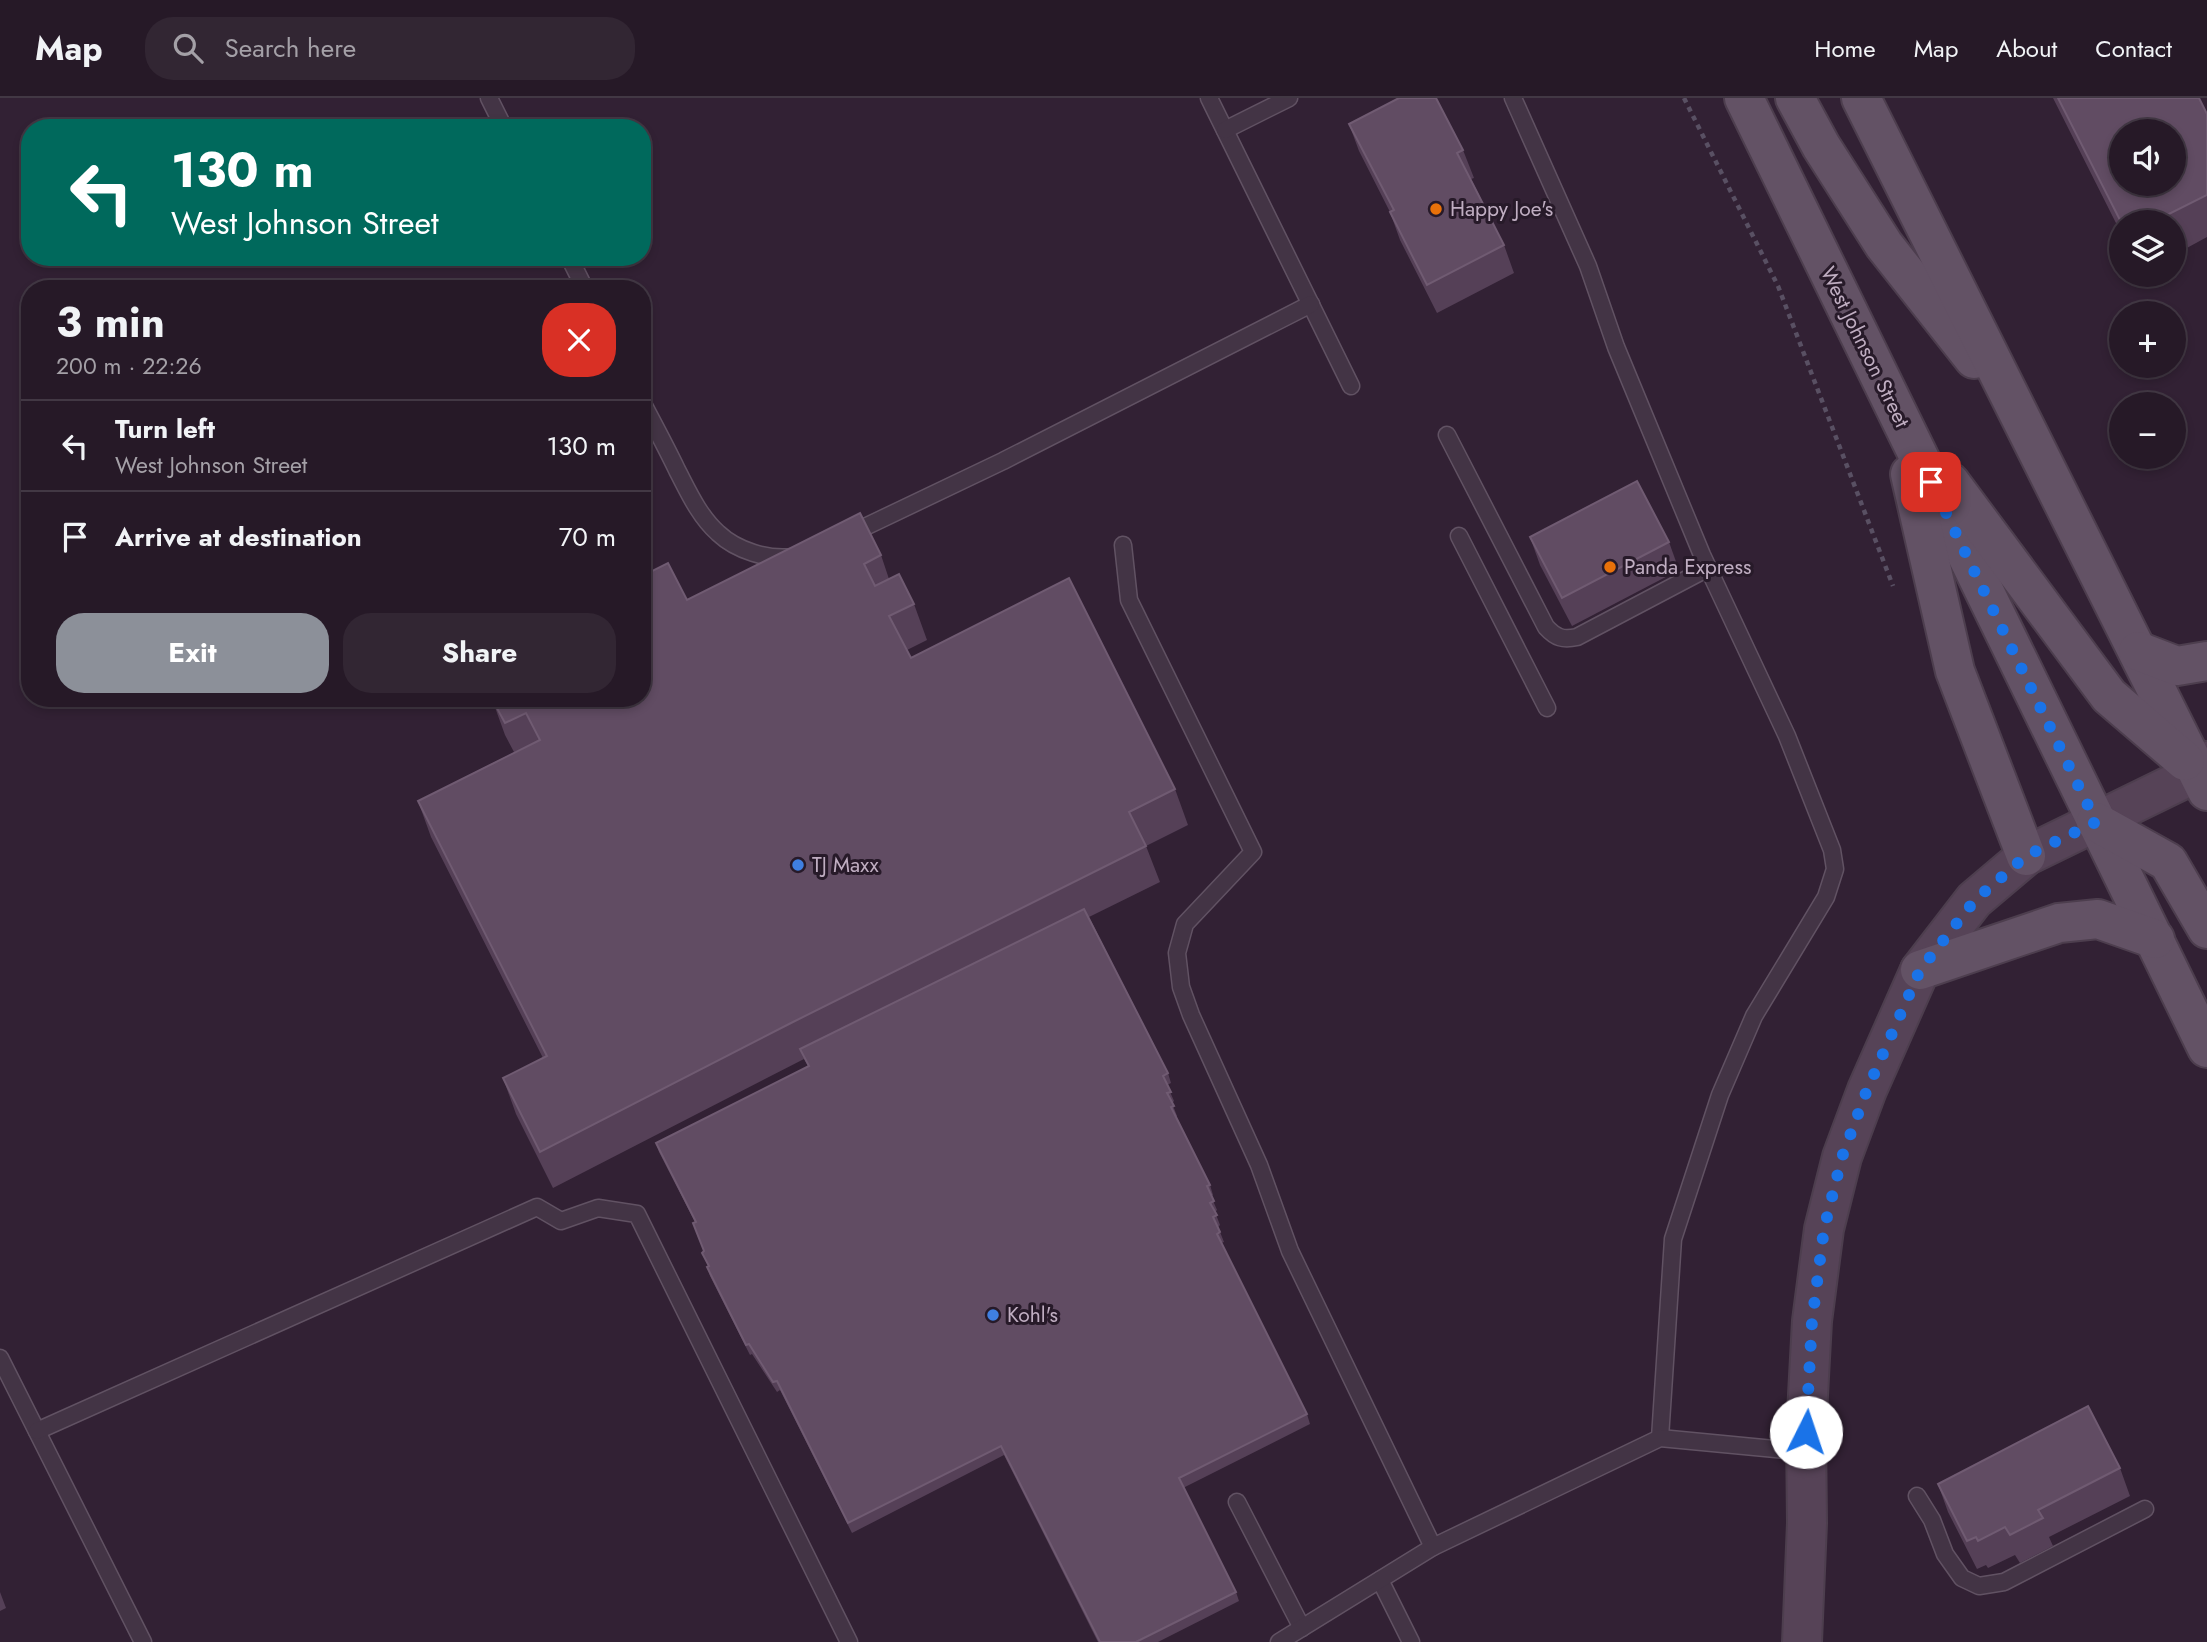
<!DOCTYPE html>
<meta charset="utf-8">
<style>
body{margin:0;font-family:Jost,sans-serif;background:#322633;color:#f1f3f6;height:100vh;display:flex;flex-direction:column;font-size:26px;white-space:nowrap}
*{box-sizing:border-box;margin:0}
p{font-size:23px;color:#a4a0a7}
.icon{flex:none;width:38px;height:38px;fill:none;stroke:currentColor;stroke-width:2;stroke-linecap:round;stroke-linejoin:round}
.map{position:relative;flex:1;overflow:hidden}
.details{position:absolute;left:21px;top:182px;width:630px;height:427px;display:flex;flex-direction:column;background:#261927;border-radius:28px;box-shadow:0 4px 10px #0003,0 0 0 2px #423844}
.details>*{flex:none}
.banner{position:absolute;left:21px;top:21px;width:630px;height:147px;border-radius:28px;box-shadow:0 4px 10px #0003,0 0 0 2px #423844;background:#00695c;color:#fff;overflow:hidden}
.tools{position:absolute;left:2109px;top:21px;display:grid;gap:14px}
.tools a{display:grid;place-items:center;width:77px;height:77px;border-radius:50%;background:#261927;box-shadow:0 4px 10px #0003,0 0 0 2px #423844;font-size:35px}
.pin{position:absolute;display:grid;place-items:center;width:60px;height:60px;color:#fff;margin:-30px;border-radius:14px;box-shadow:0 4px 10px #0006}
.me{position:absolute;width:77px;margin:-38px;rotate:4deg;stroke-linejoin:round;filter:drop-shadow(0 0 5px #0008)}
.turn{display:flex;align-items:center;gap:24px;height:147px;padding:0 35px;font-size:32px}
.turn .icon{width:91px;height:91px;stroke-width:2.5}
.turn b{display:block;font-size:49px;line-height:60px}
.round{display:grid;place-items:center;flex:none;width:74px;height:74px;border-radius:28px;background:#322633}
.summary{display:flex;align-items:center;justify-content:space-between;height:119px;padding:0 35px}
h1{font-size:42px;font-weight:700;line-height:52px}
.primary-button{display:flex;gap:14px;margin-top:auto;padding:14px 35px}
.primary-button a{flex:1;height:80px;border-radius:28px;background:#8c9099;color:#fff;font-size:28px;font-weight:700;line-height:80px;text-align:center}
.primary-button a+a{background:#322633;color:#f1f3f6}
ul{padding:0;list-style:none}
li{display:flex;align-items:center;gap:21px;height:91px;padding:0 35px;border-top:2px solid #423844}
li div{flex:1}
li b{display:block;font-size:26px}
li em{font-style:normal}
header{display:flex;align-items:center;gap:42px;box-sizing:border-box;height:98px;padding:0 35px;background:#261927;border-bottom:2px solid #423844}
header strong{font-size:33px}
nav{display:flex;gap:38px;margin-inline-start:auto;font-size:24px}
.search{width:490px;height:63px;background:#322633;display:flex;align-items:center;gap:18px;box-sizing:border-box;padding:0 24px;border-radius:28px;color:#a4a0a7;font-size:26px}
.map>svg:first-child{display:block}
</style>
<header>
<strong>Map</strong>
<div class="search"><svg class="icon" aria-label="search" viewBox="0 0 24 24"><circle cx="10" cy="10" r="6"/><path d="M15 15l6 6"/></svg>Search here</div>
<nav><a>Home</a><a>Map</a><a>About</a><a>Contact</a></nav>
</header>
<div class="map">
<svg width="2207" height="1544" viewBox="0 0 2207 1544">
<rect width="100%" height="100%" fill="#322134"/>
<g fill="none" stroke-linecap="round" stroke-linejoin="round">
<g stroke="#615263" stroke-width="19">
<g id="lane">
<polyline points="489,0 504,30"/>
<polyline points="1209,0 1351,288"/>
<polyline points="1513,0 1588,168 1616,249 1702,457 1787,638 1832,752 1835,771 1826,799 1754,918 1720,997 1673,1141 1660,1340"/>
<polyline points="1225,32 1289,0"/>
<polyline points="569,159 585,191"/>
<path d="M 642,304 C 654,327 666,349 677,372 C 688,393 699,418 718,435 C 737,453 768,462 793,459"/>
<path d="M 1447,337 L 1546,529 C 1556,540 1563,542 1577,539 L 1708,470"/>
<polyline points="846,438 1003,363 1311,206"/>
<polyline points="1459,438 1547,610"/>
<polyline points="1123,447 1129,502 1253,754 1185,826 1177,855 1181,889 1191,917 1259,1067 1290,1153 1433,1449"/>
<polyline points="0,1260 143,1544"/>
<polyline points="37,1333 537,1109 561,1123 598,1110 637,1116 849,1544"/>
<polyline points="1917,1398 1932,1422 1945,1456 1962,1480 1979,1488 2004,1484 2145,1411"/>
<polyline points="1237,1404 1302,1530"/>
<polyline points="1380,1482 1411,1544"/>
<polyline points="1279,1544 1433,1449 1660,1340 1806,1354"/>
</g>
</g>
<g stroke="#4d3e4e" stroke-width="42">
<polyline id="secondary" points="1802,1544 1807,1425 1806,1334 1812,1223 1824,1131 1842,1059 1867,992 1920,872 1974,802 2026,758 2198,674 2207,663"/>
</g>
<g stroke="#4d3e4e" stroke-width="42">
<g id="primary">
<polyline points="1744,0 2207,950"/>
<polyline points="1795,0 1821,48 1884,147 1974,261"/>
<polyline points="1861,0 2207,693"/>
<polyline points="1910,376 1955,573 2026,758"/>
<polyline points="1950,384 2109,598 2185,663"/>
<polyline points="2138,553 2177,568 2207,563"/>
<polyline points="2096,724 2168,764 2207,831"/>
<polyline points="1920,872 2059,825 2098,821 2155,841"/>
</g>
</g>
<polyline stroke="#595063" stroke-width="4.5" stroke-dasharray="5 5" stroke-linecap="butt" points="1684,0 1778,188 1893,488"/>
<use href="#lane" stroke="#433445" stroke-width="16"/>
<use href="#secondary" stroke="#564357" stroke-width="38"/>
<use href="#primary" stroke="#635265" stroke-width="38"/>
</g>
<g fill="#554057">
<polygon points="2053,0 2199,0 2207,16 2207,139 2174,157 2174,124 2121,124 2121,135"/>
<polygon points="1349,26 1463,52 1474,80 1471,81 1504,147 1514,175 1437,215 1400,142 1390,114 1359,53"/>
<polygon points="1530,439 1669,444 1679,472 1572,528 1540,467"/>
<polygon points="881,457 889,481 914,506 927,542 907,552 911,560 1175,691 1188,727 1146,748 1160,784 1089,819 1168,975 1171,985 1167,987 1174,1003 1172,1005 1177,1018 1176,1018 1210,1087 1213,1097 1211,1098 1217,1112 1215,1114 1220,1127 1218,1129 1224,1144 1221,1145 1307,1316 1310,1326 1183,1390 1236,1494 1239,1503 1158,1544 1098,1544 1004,1357 852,1435 780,1292 777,1294 752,1256 750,1257 710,1178 707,1169 708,1168 702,1155 704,1154 695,1124 659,1054 656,1045 808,968 804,961 553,1090 516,1016 503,980 543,960 431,739 418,703 514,654 505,637 492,601 642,600 687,502"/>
<polygon points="2120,1370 2130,1398 2049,1439 2053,1448 2020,1465 2015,1457 1988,1470 1986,1467 1977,1471 1948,1414 1938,1386"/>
<polygon points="0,1494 6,1510 0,1513"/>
</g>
<g fill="#614c63" stroke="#705b72" stroke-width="2" fill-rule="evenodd">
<polygon points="1399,0 1436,0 1463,52 1457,55 1504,147 1427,187 1390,114 1394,112 1349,26"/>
<path d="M 2058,0 L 2199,0 L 2207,16 L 2207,97 L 2153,124 L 2121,124 ZM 2121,33 L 2174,33 L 2174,86 L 2121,86 Z"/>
<polygon points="1637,383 1669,444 1562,500 1530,439"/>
<polygon points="860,415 881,457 864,466 875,488 899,476 914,506 889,518 911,560 1069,480 1175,691 1129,714 1146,748 791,925 540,1054 503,980 547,958 418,703 540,642 526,615 505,625 492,601 493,600 642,600 642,478 668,465 687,502"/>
<polygon points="1084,811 1168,975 1163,978 1171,994 1167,995 1174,1008 1171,1009 1210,1087 1207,1088 1214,1103 1210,1105 1217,1117 1213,1119 1220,1134 1217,1136 1307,1316 1179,1380 1236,1494 1136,1544 1100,1544 1001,1348 848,1425 777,1283 773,1284 749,1246 746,1247 707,1169 709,1168 702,1155 704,1153 693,1125 696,1124 656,1045 809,968 800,951"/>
<polygon points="2088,1308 2120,1370 2038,1412 2043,1420 2010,1437 2005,1429 1978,1443 1976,1439 1967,1443 1938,1386"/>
</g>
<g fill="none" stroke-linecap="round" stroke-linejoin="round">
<polyline stroke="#1a73e8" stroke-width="12" stroke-dasharray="0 21.6" points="1806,1334 1812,1223 1824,1131 1842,1059 1867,992 1920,872 1975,802 2026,758 2096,724 1931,384"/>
</g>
<g fill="#e8710a" stroke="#271a29" stroke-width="2.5">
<circle cx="1436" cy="111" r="7"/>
<circle cx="1610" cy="469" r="7"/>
</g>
<g fill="#3f7fe0" stroke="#271a29" stroke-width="2.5">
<circle cx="798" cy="767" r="7"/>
<circle cx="993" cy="1217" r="7"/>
</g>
<g text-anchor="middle" stroke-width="6" stroke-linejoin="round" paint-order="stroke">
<g font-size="21" fill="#c0aec2" stroke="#271a29" text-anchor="start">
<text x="1450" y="118">Happy Joe's</text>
<text x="1624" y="476">Panda Express</text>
<text x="812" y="774">TJ Maxx</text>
<text x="1007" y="1224">Kohl's</text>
</g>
<g font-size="21" fill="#c0aec2" stroke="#271a29">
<text transform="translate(1865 249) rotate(64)" y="7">West Johnson Street</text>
</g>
</g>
</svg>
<div class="tools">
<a><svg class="icon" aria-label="sound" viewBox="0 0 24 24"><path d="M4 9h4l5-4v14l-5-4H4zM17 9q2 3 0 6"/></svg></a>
<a><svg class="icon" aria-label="layers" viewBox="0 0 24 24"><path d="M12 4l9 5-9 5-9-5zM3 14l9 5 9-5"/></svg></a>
<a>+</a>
<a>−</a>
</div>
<div class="pin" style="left:1931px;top:384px;background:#d93025"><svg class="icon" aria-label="arrive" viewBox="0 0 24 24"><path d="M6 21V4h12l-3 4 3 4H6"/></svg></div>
<svg class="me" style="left:1806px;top:1334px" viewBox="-20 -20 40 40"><circle r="19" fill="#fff"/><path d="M0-13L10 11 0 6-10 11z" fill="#1a73e8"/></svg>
<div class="banner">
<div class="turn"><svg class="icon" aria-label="left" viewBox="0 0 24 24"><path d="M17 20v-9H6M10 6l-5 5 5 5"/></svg><div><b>130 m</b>West Johnson Street</div></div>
</div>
<section class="details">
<div class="summary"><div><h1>3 min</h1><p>200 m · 22:26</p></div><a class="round" style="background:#d93025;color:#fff"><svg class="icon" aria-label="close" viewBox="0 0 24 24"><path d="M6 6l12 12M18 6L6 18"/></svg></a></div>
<ul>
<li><svg class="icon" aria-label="left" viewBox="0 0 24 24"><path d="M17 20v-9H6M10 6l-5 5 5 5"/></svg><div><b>Turn left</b><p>West Johnson Street</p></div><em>130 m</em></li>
<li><svg class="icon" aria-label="arrive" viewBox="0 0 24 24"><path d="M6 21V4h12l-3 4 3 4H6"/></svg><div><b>Arrive at destination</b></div><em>70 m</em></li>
</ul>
<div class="primary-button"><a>Exit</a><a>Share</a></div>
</section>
</div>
